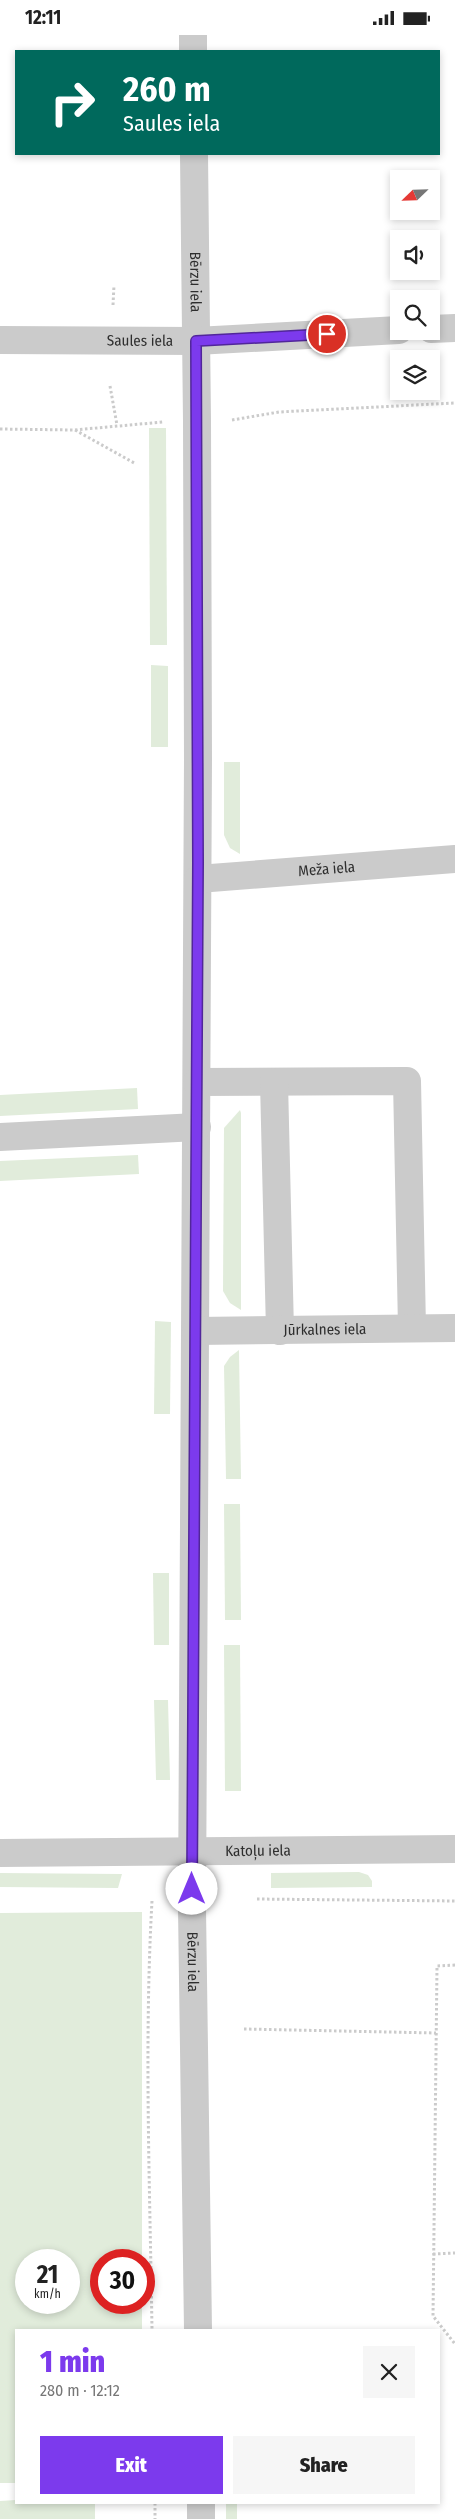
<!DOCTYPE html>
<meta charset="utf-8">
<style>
body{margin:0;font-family:"Fira Sans Condensed",sans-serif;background:#f6f6f6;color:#222;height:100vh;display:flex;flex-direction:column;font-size:19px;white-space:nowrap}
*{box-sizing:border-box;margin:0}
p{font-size:16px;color:#767676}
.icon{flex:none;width:28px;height:28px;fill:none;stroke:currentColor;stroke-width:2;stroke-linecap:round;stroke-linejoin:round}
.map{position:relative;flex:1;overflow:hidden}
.panel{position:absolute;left:15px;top:2294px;width:425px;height:175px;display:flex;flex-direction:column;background:#fff;border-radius:0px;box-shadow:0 2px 8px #0003}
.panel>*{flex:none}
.top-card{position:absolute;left:15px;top:15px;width:425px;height:105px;border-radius:0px;box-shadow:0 2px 8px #0003;background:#00695c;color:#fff;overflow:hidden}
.needle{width:32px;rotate:247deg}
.controls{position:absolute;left:390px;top:135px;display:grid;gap:10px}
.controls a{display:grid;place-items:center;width:50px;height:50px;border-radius:0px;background:#fff;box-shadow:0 2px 8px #0003;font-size:25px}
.speed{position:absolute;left:15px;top:2214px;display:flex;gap:10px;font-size:25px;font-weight:700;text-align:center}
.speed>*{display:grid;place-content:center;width:65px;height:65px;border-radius:50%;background:#fff;box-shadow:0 2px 8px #0003;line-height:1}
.speed small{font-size:12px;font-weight:400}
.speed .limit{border:8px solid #d22;background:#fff;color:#111}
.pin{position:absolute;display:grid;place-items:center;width:42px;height:42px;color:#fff;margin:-21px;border:2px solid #fff;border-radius:50%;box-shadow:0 1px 5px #0007}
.me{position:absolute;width:55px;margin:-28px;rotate:0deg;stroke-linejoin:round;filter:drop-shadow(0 0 4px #0008)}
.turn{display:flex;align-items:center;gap:18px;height:105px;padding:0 25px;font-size:22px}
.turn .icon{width:65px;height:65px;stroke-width:2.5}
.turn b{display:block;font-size:35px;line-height:42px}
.round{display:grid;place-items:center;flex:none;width:52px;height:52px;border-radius:0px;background:#f6f6f6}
.headline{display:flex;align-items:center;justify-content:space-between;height:85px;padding:0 25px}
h1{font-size:30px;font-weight:800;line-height:38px;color:#7c3aed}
.cta{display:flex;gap:10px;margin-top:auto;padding:10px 25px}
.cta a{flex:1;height:58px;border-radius:0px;background:#7c3aed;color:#fff;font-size:20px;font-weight:800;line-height:58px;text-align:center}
.cta a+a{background:#f6f6f6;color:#222}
.status{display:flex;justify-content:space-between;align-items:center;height:35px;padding:0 25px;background:#fff;direction:ltr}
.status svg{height:14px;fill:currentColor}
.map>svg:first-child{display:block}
</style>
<div class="status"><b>12:11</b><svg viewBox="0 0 49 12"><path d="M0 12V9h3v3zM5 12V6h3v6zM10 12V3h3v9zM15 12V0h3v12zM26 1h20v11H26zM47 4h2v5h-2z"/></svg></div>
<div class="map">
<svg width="455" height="2484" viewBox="0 0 455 2484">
<rect width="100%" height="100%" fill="#fff"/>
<g fill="#e1ecdb" fill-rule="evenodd">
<polygon points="149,393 166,393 167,610 150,610"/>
<polygon points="151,630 168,631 168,712 151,712"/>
<polygon points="224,727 240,727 240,819 230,813 224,800"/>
<polygon points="137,1053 138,1074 0,1081 0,1060"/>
<polygon points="240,1075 241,1078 241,1275 230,1268 223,1256 224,1093"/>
<polygon points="138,1120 139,1139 0,1146 0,1126"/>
<polygon points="155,1286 171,1287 170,1379 154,1379"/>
<polygon points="239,1315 241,1444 226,1444 224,1331 230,1322"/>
<polygon points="224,1469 240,1469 241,1585 225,1585"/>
<polygon points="153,1538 169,1538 169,1610 154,1610"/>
<polygon points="224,1610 240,1610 241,1756 225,1756"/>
<polygon points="154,1665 168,1665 170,1745 156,1745"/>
<polygon points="359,1837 368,1840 372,1846 372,1852 271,1853 271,1838"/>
<polygon points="0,1838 122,1839 118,1853 0,1852"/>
<path d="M 142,1877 L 142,2225 L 101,2225 L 101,2268 L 142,2268 L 142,2295 L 16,2295 L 16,2448 L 0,2448 L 0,1878 ZM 26,2225 L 69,2225 L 69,2268 L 26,2268 Z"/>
<polygon points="16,2465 16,2468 95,2468 95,2484 0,2484 0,2466"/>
<rect x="226" y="2468" width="11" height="16"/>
</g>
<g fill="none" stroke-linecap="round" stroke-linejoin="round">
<g stroke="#cbcbcb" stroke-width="3" stroke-dasharray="2.5 2.5" stroke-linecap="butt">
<polyline points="113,270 114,250"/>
<polyline points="110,351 117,390"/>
<polyline points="232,385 279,377 455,368"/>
<polyline points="0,394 74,395 163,387"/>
<polyline points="75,395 136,429"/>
<polyline points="257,1864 455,1866"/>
<path d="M 152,1866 C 144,2009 150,2152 152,2295"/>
<polyline points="455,1930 437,1931 433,2281 455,2309"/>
<polyline points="244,1994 436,1998"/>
<polyline points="433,2219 455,2218"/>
<polyline points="155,2468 155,2484"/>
</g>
<g stroke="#cbcbcb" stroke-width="28">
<polyline points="193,0 193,16"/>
<path id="s1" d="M 194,119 L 197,386 L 198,724 L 192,1873 L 198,2295"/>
<polyline points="431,294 455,293"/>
<path id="s2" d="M 0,305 L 196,306 L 399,295"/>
<path id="s3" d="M 198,844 L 455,824"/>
<polyline points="197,1047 407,1046 412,1293"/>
<polyline points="274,1047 280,1296"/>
<polyline points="0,1102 197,1092"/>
<path id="s4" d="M 196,1296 L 455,1293"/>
<path id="s5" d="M 0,1818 L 455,1814"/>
<polyline points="201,2468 201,2484"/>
</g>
</g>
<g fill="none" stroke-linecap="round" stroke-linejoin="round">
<g stroke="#51269a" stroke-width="12">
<polyline id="route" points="192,1854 198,827 196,306 327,299"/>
</g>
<use href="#route" stroke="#7c3aed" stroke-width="9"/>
</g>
<g text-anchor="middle" stroke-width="5" stroke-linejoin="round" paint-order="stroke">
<g font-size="15" fill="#2e2e2e" stroke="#fff">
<text dy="5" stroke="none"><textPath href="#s1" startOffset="128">Bērzu iela</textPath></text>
<text dy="5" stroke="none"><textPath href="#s2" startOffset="140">Saules iela</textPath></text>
<text dy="5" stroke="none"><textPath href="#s3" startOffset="129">Meža iela</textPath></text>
<text dy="5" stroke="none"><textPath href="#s4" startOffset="129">Jūrkalnes iela</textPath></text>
<text dy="5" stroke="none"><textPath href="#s5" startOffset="258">Katoļu iela</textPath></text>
<text dy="5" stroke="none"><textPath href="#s1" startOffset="1808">Bērzu iela</textPath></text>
</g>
</g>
</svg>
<div class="controls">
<a><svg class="needle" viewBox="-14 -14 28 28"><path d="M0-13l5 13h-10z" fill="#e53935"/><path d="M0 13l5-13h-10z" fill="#767676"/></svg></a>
<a><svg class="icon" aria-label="sound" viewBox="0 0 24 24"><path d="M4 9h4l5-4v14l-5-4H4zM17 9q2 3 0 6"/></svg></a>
<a><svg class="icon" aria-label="search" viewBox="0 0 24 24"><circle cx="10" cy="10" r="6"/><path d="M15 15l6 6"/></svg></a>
<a><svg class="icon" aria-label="layers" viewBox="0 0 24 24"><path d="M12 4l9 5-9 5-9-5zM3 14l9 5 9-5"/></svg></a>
</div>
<div class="speed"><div>21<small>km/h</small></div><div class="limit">30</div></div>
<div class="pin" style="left:327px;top:299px;background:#d93025"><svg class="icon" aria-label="arrive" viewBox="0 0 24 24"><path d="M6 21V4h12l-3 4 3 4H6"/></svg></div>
<svg class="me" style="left:192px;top:1854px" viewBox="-20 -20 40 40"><circle r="19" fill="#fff"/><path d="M0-13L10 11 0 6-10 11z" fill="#7c3aed"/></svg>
<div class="top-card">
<div class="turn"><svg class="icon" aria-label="right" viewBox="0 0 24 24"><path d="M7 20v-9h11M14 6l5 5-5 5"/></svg><div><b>260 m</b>Saules iela</div></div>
</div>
<section class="panel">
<div class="headline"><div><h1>1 min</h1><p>280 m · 12:12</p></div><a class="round"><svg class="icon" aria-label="close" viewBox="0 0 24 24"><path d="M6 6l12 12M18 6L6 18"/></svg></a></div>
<div class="cta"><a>Exit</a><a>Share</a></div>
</section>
</div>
